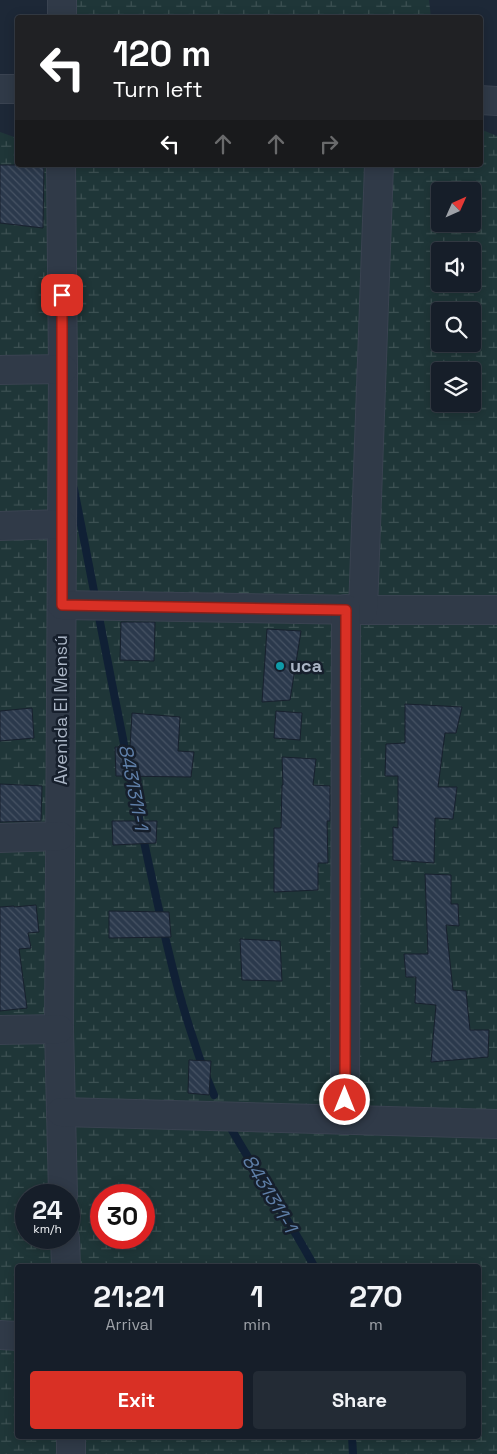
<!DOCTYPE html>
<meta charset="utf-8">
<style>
body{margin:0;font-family:"Space Grotesk",sans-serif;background:#232b35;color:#f1f3f6;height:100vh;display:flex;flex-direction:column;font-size:19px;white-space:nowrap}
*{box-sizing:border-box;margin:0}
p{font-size:16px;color:#9ea2a8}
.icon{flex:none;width:28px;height:28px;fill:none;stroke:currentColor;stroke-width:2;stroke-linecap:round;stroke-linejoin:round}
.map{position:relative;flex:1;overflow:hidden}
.side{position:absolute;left:15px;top:1264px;width:466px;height:175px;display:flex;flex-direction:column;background:#161e29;border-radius:5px;box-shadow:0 2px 12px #0003,0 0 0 1px #353c46}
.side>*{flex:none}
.guide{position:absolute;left:15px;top:15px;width:468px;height:152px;border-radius:5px;box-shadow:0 2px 12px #0003,0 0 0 1px #353c46;background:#202124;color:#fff;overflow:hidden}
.needle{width:32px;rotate:45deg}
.buttons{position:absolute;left:431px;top:182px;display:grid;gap:10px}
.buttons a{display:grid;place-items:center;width:50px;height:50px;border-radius:5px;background:#161e29;box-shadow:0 2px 12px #0003,0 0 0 1px #353c46;font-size:25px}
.speed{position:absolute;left:15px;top:1184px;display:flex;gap:10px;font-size:25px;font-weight:700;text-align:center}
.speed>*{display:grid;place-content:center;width:65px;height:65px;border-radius:50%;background:#161e29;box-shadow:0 2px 12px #0003,0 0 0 1px #353c46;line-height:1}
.speed small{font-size:12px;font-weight:400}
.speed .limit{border:8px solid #d22;background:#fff;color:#111}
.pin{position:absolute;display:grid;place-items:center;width:42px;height:42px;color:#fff;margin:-21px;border-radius:10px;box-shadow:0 2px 8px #0006}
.me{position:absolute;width:55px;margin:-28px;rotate:0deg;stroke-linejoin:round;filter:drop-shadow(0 0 4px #0008)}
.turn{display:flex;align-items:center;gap:18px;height:105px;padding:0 15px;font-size:22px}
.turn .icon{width:65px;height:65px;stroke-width:2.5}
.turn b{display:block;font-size:35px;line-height:42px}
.lanes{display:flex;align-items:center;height:48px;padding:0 15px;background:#0003;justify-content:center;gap:25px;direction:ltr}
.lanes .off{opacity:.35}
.eta{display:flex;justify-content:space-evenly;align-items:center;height:85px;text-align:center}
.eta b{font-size:30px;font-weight:700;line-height:35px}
.action{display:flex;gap:10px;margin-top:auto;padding:10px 15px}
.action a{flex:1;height:58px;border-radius:5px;background:#d93025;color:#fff;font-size:20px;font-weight:700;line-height:58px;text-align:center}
.action a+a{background:#232b35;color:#f1f3f6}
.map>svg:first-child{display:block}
</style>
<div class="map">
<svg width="497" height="1454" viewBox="0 0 497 1454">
<defs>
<pattern id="wetland-marsh" width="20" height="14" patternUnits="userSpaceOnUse" patternTransform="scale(1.25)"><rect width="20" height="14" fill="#1f3638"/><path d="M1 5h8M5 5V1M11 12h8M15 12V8" fill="none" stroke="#3d5153"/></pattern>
<pattern id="building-back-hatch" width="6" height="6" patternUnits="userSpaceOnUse" patternTransform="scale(1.25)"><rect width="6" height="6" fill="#2b394c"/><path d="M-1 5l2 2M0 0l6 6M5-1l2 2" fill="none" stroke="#475364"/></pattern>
</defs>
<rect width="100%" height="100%" fill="#1d2837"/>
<g fill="url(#wetland-marsh)" fill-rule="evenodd">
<polygon points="62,0 429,0 431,17 62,18"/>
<path d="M 480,129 L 497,136 L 497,1454 L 0,1454 L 0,132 L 17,138 L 18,165 L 480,165 ZM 440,191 L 472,191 L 472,224 L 440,224 ZM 440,251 L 472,251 L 472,284 L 440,284 ZM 440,311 L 472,311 L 472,344 L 440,344 ZM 440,371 L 472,371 L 472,404 L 440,404 ZM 26,1195 L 69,1195 L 69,1238 L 26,1238 ZM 101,1195 L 144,1195 L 144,1238 L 101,1238 ZM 18,1266 L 479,1266 L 479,1436 L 18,1436 Z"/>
</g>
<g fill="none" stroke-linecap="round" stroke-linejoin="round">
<g stroke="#102035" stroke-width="8">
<path d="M 74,489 C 99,615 122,740 149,865 C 162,923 174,982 193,1038 C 199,1057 206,1077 214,1095"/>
<path d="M 228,1123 C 255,1172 288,1217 314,1266"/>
<polyline points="352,1436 353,1454"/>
</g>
</g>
<g fill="url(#building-back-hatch)" stroke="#18212e">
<polygon points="0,165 44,165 43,228 0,223"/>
<polygon points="121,622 155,622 154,661 120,660"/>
<polygon points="267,629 301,631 290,700 262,702"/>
<polygon points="405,704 462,707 456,733 445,733 438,787 457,787 453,819 435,818 434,863 393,860 393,827 398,828 398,776 385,776 386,744 405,743"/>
<polygon points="32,708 34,738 0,741 0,711"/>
<polygon points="276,711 302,713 300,740 274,738"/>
<polygon points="132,713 180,717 178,751 194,752 191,777 116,776 115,747 130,748"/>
<polygon points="282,757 316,759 313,785 330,786 330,821 327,821 328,863 318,863 318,890 274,892 274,828 281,828 282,785 283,785"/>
<polygon points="0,784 42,786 41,821 0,822"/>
<polygon points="112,821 157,821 156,843 113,845"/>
<polygon points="425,874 451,875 451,904 458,904 459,926 446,925 453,990 466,991 470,1030 489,1030 488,1057 431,1062 436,1005 415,1003 416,977 406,977 404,954 428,954"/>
<polygon points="36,905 39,932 28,933 31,948 19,949 27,1008 0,1011 0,907 14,906 14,907"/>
<polygon points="109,911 169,912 171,937 109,938"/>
<polygon points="240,939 280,941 282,981 242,980"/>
<polygon points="189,1060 211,1061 209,1095 188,1093"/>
</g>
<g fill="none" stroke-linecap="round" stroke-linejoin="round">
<g stroke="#3a4351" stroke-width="30">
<g id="street">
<polyline points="62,18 62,0"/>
<polyline points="0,89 18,89"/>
<polyline points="480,100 497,101"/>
<polyline points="61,165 63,369 59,1029 63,1195"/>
<polyline points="0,370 63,369"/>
<polyline points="0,526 62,524"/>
<polyline points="62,605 363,610 497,610"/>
<polyline points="363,610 379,165"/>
<polyline points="0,838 60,836"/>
<polyline points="0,1030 59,1029"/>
<polyline points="61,1112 497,1124"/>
<polyline points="345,1120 346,609"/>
<polyline points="65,1238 66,1266"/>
<polyline points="0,1335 18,1336"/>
<polyline points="71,1436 71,1454"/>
</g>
</g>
<use href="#street" stroke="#303a48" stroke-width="28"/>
</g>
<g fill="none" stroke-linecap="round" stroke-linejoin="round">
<g stroke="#8d1f18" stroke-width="12">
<polyline id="route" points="62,295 62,605 346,610 345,1100"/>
</g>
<use href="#route" stroke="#d93025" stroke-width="9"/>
</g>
<circle fill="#0f9aa8" stroke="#161f2c" stroke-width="2" cx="280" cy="666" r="5"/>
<g text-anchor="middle" stroke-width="5" stroke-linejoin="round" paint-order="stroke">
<g font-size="18" font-weight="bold" fill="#aab5c5" stroke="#161f2c" text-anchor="start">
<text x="290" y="672">uca</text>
</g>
<g font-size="18" fill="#aab5c5" stroke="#161f2c">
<text transform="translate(61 710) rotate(-90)" y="6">Avenida El Mensú</text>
</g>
<g font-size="19" font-style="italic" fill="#5f7fa8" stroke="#161f2c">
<text transform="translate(134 787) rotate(79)" y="7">8431311-1</text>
<text transform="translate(270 1193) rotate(59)" y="7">8431311-1</text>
</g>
</g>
</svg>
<div class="buttons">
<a><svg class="needle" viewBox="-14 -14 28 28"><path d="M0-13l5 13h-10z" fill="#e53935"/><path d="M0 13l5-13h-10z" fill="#9ea2a8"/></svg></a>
<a><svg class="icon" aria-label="sound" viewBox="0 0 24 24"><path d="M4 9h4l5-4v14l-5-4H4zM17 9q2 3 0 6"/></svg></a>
<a><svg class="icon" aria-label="search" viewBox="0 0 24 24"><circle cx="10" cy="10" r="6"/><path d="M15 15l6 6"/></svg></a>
<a><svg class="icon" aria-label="layers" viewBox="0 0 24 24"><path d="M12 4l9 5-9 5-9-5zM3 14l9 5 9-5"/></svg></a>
</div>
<div class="speed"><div>24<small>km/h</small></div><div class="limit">30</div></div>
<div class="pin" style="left:62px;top:295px;background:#d93025"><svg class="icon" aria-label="arrive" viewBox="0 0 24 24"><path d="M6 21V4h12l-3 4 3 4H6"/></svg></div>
<svg class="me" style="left:345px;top:1100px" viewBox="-20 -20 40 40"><circle r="17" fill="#d93025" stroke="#fff" stroke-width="3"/><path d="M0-11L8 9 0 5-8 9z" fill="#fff"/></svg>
<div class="guide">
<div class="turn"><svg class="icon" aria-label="left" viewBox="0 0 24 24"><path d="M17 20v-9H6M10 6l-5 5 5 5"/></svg><div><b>120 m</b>Turn left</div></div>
<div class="lanes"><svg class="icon" aria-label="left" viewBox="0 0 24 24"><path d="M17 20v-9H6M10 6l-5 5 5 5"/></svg><svg class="icon off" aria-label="ahead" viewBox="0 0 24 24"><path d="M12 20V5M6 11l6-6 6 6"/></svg><svg class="icon off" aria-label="ahead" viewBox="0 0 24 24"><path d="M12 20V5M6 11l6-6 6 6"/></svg><svg class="icon off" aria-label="right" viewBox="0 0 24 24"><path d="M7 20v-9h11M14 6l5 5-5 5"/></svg></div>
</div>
<section class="side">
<div class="eta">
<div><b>21:21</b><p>Arrival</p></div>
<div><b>1</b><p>min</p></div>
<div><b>270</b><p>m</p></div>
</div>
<div class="action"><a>Exit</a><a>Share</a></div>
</section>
</div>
